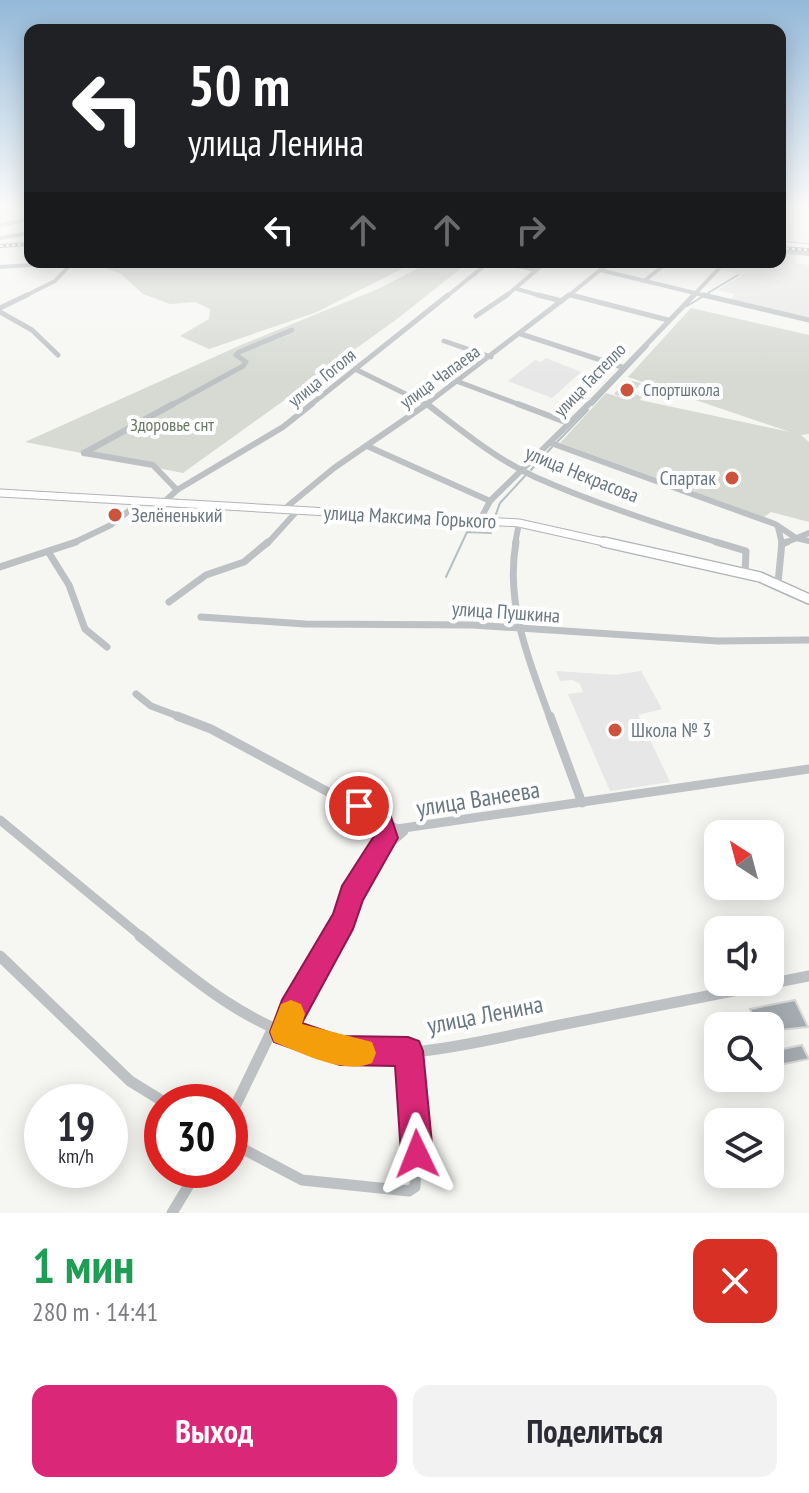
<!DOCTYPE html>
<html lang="ru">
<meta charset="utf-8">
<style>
body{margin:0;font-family:"PT Sans Narrow",sans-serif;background:#f2f2f3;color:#2b2b33;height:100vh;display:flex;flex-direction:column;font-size:30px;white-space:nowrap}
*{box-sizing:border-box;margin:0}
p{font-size:26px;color:#7c7c81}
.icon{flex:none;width:44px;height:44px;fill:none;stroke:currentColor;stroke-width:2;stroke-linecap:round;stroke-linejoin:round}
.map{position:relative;height:1213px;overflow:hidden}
.sheet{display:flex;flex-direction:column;background:#fff;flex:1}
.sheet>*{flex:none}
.hud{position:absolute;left:24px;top:24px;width:762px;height:244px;border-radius:16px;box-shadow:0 4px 20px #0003;background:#202124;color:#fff;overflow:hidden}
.needle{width:52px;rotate:324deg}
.controls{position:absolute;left:704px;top:820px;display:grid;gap:16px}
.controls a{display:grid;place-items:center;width:80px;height:80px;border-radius:16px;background:#fff;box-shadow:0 4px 20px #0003;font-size:40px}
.speed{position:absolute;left:24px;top:1084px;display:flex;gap:16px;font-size:40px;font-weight:700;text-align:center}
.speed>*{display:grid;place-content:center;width:104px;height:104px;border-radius:50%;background:#fff;box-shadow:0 4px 20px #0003;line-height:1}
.speed small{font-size:20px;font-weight:400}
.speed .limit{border:12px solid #d22;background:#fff;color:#111}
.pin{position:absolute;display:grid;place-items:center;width:68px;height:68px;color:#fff;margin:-34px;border:4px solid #fff;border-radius:50%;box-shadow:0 2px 8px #0007}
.me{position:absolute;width:88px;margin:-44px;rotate:358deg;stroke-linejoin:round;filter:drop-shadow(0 0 6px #0008)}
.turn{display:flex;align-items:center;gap:28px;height:168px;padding:0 32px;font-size:36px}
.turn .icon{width:104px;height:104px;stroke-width:2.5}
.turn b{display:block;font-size:56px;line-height:68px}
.lanes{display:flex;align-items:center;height:76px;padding:0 32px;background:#0003;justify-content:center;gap:40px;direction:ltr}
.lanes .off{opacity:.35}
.round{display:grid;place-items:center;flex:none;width:84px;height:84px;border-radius:16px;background:#f2f2f3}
.overview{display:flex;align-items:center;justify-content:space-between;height:136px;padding:0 32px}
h1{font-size:48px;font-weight:700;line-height:60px;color:#1e9e55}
.button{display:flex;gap:16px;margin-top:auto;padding:16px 32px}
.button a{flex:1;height:92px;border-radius:16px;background:#db2777;color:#fff;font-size:32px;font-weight:700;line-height:92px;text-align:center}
.button a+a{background:#f2f2f3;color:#2b2b33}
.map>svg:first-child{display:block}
</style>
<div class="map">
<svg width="809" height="1213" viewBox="0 0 809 1213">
<rect width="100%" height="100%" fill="#f6f6f3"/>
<g fill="#e6e7e6">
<polygon points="780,251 796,253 795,263 809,265 809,320 730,302 735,294 718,290 743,275 719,269 725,262 780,262"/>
<polygon points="546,358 581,372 552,398 508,381 535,360 541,362"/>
<polygon points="556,671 615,675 641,671 662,709 638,715 670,782 610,791 568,694 583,692 580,684 572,680 560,681"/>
</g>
<g fill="#d6dad3">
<polygon points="88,262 415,262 317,312 209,349 180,336 209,319 210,309 195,302 170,304 143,294 121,274"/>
<polygon points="430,262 469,262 397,319 183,473 25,442 241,345 380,288"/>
<polygon points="691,308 809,335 809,434 801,435 809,442 809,522 771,512 764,517 560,443 606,393 625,399 614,394 623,384 628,385 632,381 641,383 633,393 642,397 640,400 790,432 628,377"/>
</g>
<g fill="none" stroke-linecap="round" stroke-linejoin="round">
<g stroke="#b4c0c3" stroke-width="2">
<polyline points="708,293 738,275"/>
<polyline points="687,306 702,297"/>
<polyline points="592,405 648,346"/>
<polyline points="557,442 588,410"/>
<polyline points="531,470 552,447"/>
<polyline points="496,514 500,503 525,476"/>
<polyline points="446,577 467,532 491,533 494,526"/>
</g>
</g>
<g fill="#a5acb1" stroke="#d7d7d5" stroke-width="2">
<polygon points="795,1000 808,1027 770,1031 770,1026 757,1026 750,1009"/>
<polygon points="770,1031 778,1050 802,1045 809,1059 774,1066 770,1056"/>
</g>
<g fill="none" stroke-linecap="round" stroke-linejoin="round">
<g stroke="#b0b5b8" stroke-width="7">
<polyline id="secondary-far2" points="780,244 809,247"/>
</g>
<g stroke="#b0b5b8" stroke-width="9">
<polyline id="secondary-far1" points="0,493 519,523 613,544"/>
</g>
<g stroke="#b0b5b8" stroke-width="12">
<polyline id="secondary" points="604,542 760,577 809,599"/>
</g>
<g stroke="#bdc1c4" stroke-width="4">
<polyline points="0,211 11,209"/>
<polyline points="0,225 30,219"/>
<polyline points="0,238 30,233"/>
<polyline points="780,251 809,254"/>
<polyline points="499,262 535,270"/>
<polyline points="0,267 79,262"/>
<polyline points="600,270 711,297"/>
<polyline points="644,281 668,262"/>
<polyline points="517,289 545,297"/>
<polyline points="571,295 577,297"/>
<polyline points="23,297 55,281 72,263"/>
<polyline points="446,297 489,262"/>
<polyline points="505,297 546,262"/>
<polyline points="567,297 610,262"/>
<polyline points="692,297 725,262"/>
</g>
<g stroke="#bdc1c4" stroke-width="5">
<polyline points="538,295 562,301"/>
<polyline points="571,295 668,320"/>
<polyline points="703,295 809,320"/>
<polyline points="0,308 27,295"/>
<polyline points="0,312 32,330 58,355"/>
<polyline points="476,316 507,295"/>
<polyline points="521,334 622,367"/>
<polyline points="444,341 491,357"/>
<polyline points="355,369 430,406"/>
<polyline points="459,382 523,406"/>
<polyline points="170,406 243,366 246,362 236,355 239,352 292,330"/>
<polyline points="309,406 448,295"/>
<polyline points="424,406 569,295"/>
<polyline points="587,406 694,295"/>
</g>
<g stroke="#bdc1c4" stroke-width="6">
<path d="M 427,404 C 461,430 496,459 535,477 C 596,504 660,525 723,544"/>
<polyline points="518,404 568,423"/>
<polyline points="551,443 775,524 796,538 809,541"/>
<polyline points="367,446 490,501"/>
<polyline points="84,453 173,404"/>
<polyline points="84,453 153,465 177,490"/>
<polyline points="163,503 177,490 283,427 312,404"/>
<polyline points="283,510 334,468 427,404"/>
<polyline points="480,520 490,501 589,404"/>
<polyline points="778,527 782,544"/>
<polyline points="71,544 111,525 140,502"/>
<polyline points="267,544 297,511"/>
<polyline points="515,544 519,523"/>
<polyline points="782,544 809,533"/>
</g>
<g stroke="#bdc1c4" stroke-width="7">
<path d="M 516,542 C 505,604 529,661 550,718"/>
<polyline points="716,542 746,551 745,574"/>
<polyline points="782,544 787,542"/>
<polyline points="49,553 69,585 85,629 107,647"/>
<polyline points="0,567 76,542"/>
<polyline points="778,583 782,542"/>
<polyline points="169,602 206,575 244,562 268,542"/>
<polyline points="201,617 305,624 472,625 718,641 809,640"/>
<polyline points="136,694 151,706 183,718"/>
</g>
<g stroke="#bdc1c4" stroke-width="9">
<polyline points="177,716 211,729 397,829 809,769"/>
<polyline points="550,716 582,803"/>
<polyline points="0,820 143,938"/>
<polyline points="335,938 372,859 404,831"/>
</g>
<g stroke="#bdc1c4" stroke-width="11">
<path d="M 140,936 C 196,982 248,1025 319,1045 C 397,1067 488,1039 565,1024 C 646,1008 728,992 809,976"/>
<polyline points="0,956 130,1081 164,1102"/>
<polyline points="284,1032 336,936"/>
<polyline points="230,1117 273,1028"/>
<polyline points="230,1142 302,1180 409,1191 415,1187 417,1133 408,1051"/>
<polyline points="172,1213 198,1170"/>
</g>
<use href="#secondary-far2" stroke="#fff" stroke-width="5"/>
<use href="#secondary-far1" stroke="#fff" stroke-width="7"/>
<use href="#secondary" stroke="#fff" stroke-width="9"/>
<g stroke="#9fa5a9" stroke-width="4">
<g id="rail">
<polyline points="0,246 30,244"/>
<polyline points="780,248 809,250"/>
</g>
</g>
<use href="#rail" stroke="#fff" stroke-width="2" stroke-dasharray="3" stroke-linecap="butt"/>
</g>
<linearGradient id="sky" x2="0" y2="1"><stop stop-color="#93b9d9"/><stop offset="0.55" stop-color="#fbfbfa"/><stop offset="1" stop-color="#fbfbfa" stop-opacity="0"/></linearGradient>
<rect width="809" height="378" fill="url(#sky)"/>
<path fill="#db2777" stroke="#8e194d" stroke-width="2" d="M 359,795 L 390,814 L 398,838 L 363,900 L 353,929 L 302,1023 L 340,1036 L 408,1037 L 419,1041 L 423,1051 L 433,1154 L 428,1165 L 417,1170 L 405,1165 L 401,1154 L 395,1066 L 340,1065 L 274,1042 L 270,1032 L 282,1000 L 333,914 L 342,886 L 374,836 C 370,822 353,819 347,806 L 350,798 Z"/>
<path fill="#f59e0b" d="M 291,1000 L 301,1004 L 305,1014 L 302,1024 L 372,1042 L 376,1053 L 372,1063 C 344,1075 301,1053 274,1042 L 270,1032 L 281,1004 Z"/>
<g fill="#cd533c" stroke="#fff" stroke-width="3">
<circle cx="627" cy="390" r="8"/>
<circle cx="732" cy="478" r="8"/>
<circle cx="115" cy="515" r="8"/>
<circle cx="615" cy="730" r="8"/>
</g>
<g text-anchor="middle" stroke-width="8" stroke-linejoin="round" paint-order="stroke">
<g font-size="18" fill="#687780" stroke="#fff">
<text transform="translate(440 377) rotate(-36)" y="6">улица Чапаева</text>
<text transform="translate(322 378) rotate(-39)" y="6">улица Гоголя</text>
<text transform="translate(590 380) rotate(-46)" y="6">улица Гастелло</text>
</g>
<g font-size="18" fill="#687780" stroke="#fff" text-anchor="start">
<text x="643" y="396">Спортшкола</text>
</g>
<g font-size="18" fill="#6b7866" stroke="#fff">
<text x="172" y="431">Здоровье снт</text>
</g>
<g font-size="20" fill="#687780" stroke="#fff">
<text transform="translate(582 474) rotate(22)" y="7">улица Некрасова</text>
<text transform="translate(410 517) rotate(3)" y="7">улица Максима Горького</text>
<text transform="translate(506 612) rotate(4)" y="7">улица Пушкина</text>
</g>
<g font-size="20" fill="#687780" stroke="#fff" text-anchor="start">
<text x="716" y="485" text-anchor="end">Спартак</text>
<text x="131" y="522">Зелёненький</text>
<text x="631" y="737">Школа № 3</text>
</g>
<g font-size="24" fill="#687780" stroke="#fff">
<text transform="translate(478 799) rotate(-9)" y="8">улица Ванеева</text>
<text transform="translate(485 1015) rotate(-11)" y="8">улица Ленина</text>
</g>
</g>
</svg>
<div class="controls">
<a><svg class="needle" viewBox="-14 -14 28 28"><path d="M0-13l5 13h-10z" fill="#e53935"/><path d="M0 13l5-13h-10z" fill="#7c7c81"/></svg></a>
<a><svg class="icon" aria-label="sound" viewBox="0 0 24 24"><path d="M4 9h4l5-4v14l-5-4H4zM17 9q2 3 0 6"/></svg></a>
<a><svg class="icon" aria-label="search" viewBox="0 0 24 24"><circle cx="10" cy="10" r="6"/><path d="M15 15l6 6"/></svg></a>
<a><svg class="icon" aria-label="layers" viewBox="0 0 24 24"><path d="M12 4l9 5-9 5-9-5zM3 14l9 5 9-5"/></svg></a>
</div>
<div class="speed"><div>19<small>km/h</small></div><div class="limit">30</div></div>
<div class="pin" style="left:359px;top:806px;background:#d93025"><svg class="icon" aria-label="arrive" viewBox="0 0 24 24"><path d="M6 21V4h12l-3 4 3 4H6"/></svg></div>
<svg class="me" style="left:417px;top:1154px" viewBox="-20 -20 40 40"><path d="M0-17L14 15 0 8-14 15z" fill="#db2777" stroke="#fff" stroke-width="4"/></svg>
<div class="hud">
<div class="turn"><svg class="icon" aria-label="left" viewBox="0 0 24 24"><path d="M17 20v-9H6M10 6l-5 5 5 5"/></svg><div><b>50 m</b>улица Ленина</div></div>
<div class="lanes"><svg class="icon" aria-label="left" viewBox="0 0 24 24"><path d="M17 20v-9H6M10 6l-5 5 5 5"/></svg><svg class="icon off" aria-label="ahead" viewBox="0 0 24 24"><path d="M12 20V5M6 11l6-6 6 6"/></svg><svg class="icon off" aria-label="ahead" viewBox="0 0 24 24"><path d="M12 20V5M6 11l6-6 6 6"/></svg><svg class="icon off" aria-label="right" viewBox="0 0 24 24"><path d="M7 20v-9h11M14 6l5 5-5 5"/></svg></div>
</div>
</div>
<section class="sheet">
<div class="overview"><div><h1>1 мин</h1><p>280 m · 14:41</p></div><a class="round" style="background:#d93025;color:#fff"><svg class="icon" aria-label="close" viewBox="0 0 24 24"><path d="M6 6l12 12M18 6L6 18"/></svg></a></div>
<div class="button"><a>Выход</a><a>Поделиться</a></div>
</section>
